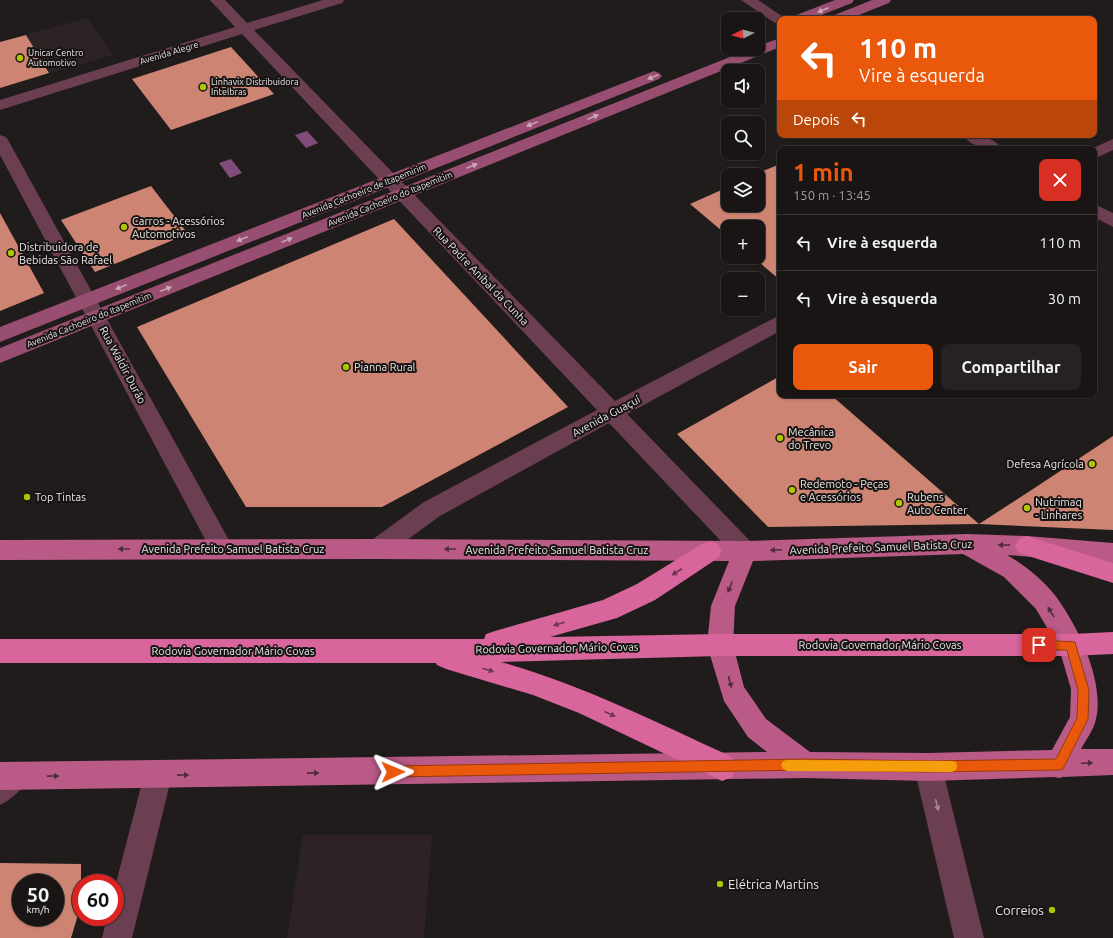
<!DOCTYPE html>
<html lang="pt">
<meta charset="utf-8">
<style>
body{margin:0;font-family:Ubuntu,sans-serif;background:#262222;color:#f1f3f6;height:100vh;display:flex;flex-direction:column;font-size:15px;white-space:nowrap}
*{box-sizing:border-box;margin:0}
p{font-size:13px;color:#9f9fa0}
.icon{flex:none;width:22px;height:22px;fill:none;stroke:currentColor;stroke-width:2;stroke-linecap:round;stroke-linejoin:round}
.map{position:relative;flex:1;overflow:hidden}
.sheet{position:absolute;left:777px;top:146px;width:320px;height:252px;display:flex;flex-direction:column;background:#191515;border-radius:8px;box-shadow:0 1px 3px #0004,0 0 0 1px #373434}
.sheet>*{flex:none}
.top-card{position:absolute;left:777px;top:16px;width:320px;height:122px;border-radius:8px;box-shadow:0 1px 3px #0004,0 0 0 1px #373434;background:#ea580c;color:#fff;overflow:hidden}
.needle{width:26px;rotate:264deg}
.controls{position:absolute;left:721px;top:12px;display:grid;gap:8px}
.controls a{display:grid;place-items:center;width:44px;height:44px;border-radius:8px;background:#191515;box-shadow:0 1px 3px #0004,0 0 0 1px #373434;font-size:20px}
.speed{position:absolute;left:12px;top:874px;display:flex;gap:8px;font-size:20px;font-weight:700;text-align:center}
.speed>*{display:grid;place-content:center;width:52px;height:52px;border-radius:50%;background:#191515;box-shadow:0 1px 3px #0004,0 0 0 1px #373434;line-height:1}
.speed small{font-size:10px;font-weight:400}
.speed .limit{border:6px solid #d22;background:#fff;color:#111}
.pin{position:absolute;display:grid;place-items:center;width:34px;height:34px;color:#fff;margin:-17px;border-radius:8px;box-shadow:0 2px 6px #0006}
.me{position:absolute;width:44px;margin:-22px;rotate:89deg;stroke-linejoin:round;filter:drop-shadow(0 0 3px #0008)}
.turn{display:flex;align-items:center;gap:14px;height:84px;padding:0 16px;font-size:18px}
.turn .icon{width:52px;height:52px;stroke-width:2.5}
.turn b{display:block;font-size:28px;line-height:34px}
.then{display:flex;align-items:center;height:38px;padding:0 16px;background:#0003;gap:8px;font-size:15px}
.round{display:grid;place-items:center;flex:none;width:42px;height:42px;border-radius:8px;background:#262222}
.headline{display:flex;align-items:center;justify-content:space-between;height:68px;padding:0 16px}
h1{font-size:24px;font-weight:700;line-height:30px;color:#ea580c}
.action{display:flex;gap:8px;margin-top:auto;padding:8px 16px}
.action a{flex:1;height:46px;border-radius:8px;background:#ea580c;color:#fff;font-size:16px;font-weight:700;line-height:46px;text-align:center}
.action a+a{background:#262222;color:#f1f3f6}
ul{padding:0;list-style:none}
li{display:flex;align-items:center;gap:12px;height:56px;padding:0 16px;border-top:1px solid #373434}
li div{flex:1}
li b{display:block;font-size:15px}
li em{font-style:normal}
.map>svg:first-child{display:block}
</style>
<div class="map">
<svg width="1113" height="938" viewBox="0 0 1113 938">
<rect width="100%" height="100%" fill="#211c1c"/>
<g fill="#2e2324">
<polygon points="87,18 113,55 50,73 26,35"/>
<polygon points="303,835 432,835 424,938 287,938"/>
</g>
<g fill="#804c79">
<polygon points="307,131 318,143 306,148 295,135"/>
<polygon points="231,159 242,173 230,178 219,163"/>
</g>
<g fill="#ce8472" fill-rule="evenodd">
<polygon points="26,35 49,73 0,88 0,42"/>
<polygon points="231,47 274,94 171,130 132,79"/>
<polygon points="780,164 780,280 753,257 758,257 758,227 728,227 728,236 690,204 728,187 728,205 758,205 758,175 754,175"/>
<polygon points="151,186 188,234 95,272 61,220"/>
<polygon points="0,213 44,293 0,311"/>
<polygon points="394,219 568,407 382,507 246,507 137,327"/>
<polygon points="780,376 780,395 831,395 979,524 768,527 677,434"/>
<polygon points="1113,436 1113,530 979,524 1030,491"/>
<path d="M 0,863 L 81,864 L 81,905 L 71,938 L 0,938 ZM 21,883 L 55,883 L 55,917 L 21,917 Z"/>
</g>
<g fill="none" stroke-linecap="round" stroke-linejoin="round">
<path fill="#6c3e52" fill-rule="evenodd" d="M 20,768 L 26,771 L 29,777 C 24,788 11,800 0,805 L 0,784 L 14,771 Z"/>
<g fill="#6c3e52" fill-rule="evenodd">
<polygon points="210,0 225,0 247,23 323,0 344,0 342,3 254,30 615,401 780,315 780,331 627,414 753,544 757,551 753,558 745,561 737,558 609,423 440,516 385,556 377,559 369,556 365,549 369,542 424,502 597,410 242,34 0,110 0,100 235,27"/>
<polygon points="741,0 758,0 786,19 780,19 780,24 775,23"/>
<polygon points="0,135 6,137 8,140 230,542 234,549 230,556 222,559 214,556 0,155"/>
<path d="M 963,135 C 977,135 993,136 1002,149 C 988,149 972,148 963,135 Z"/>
<polygon points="1113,139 1113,150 1094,159 1094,149 1091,149"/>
<polygon points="1094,204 1113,213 1113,227 1094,217"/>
<polygon points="928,753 938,757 942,767 984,938 954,938 914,767 918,757"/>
<polygon points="158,761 168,765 172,775 132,938 102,938 107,917 115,917 115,887 144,775 148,765"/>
</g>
<g fill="#984e70" fill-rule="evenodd">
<polygon points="835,0 854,0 852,3 811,19 792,19 794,16"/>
<polygon points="872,0 891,0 889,3 849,19 830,19 832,16"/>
<polygon points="780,38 780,47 0,363 0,348 750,49 758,49 758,46"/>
<polygon points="654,71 659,73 662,76 659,79 0,342 0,327"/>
</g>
<path fill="#b95a87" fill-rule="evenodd" d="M 967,534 L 1027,536 L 1113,543 L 1113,563 L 1007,555 C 1023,564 1042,579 1054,594 C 1077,624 1105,681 1096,719 C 1094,729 1086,740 1081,749 L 1113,749 L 1113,775 L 1063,777 L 1059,778 L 1055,777 L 928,781 L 805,778 L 0,790 L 0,762 L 767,752 L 748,737 L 724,701 L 707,645 L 711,606 L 729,561 L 377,559 L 0,560 L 0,540 L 377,539 L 745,541 ZM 963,554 L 1004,577 L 1036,609 L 1059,648 L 1071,689 L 1070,717 L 1052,750 L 928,753 L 810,752 L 766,719 L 744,687 L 733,645 L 735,606 L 753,561 Z"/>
<g fill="#d8659b" fill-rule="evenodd">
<polygon points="1027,536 1113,563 1113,583 1019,553 1015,546 1019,539"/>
<path d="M 710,541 L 718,544 L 722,551 L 718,558 L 655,600 L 617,618 L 550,637 L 720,634 L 1071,634 L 1113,632 L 1113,654 L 1071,656 L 720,656 L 501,662 C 582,685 656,722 732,757 L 736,767 L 732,777 L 722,781 L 579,713 L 533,695 L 446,669 L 437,665 L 436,663 L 0,663 L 0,639 L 484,639 L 486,634 L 495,631 L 603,600 L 637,584 L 702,544 Z"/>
</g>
</g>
<defs><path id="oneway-solid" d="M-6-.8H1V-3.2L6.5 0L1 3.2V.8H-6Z"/></defs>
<g fill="#c9a9b7">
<use href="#oneway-solid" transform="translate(823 10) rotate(158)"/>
<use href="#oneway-solid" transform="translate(653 77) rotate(158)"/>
<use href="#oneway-solid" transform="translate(593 117) rotate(-22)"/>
<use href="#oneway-solid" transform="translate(532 124) rotate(158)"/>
<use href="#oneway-solid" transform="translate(472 166) rotate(-22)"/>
<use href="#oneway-solid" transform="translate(242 239) rotate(158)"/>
<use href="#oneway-solid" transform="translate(287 240) rotate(-22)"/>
<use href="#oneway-solid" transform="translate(121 287) rotate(158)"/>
<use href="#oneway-solid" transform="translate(166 289) rotate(-22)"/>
</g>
<g fill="#502c3c">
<use href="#oneway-solid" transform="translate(1004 545) rotate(-179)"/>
<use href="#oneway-solid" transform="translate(124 549) rotate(180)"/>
<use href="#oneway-solid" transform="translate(450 549) rotate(-180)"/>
<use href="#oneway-solid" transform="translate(776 550) rotate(178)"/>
<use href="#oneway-solid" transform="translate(730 587) rotate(112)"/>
<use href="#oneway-solid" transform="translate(1051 612) rotate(-121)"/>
<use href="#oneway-solid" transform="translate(730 682) rotate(75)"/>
<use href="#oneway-solid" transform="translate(1087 763) rotate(-2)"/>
<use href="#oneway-solid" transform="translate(313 773) rotate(-1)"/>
<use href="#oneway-solid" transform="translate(183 775) rotate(-1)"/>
<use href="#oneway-solid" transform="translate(53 776) rotate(-1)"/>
</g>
<g fill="#6e3850">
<use href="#oneway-solid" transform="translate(677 572) rotate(147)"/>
<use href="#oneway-solid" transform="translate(559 624) rotate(164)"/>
<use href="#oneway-solid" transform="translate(488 670) rotate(16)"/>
<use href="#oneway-solid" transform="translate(610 714) rotate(25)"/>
</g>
<use fill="#a58a95" href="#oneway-solid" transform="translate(937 805) rotate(76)"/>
<polygon fill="#ea580c" stroke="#983908" points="1039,640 1075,642 1089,690 1088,719 1063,769 1059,770 928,772 805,770 393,777 389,776 387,772 389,768 393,766 805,759 928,761 1056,759 1077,718 1078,690 1067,650 1039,650 1036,648 1034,645 1036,642"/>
<polygon fill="#f59e0b" points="787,760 952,761 956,762 957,766 956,770 952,772 787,771 783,769 781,765 783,761"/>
<g fill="#afc503" stroke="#181313" stroke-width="1.5">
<circle cx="20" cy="58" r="4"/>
<circle cx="203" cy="87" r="4"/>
<circle cx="124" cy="227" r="4"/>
<circle cx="11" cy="253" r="4"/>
<circle cx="346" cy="367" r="4"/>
<circle cx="780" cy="438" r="4"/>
<circle cx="1092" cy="464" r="4"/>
<circle cx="792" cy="490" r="4"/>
<circle cx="27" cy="497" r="4"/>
<circle cx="899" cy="503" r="4"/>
<circle cx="1027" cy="508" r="4"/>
<circle cx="720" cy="884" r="4"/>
<circle cx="1052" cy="910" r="4"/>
</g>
<g text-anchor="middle" stroke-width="4" stroke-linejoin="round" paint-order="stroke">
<g font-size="9" fill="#eae6e6" stroke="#181313" text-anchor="start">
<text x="28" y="56">Unicar Centro<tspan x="28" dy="10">Automotivo</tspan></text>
<text x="211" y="85">Linhavix Distribuidora<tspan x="211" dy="10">Intelbras</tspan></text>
</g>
<g font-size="9" fill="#eae6e6" stroke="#181313">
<text transform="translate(169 53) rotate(-17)" y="3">Avenida Alegre</text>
<text transform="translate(364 191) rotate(-22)" y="3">Avenida Cachoeiro de Itapemirim</text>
<text transform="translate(390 199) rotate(-22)" y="3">Avenida Cachoeiro do Itapemitim</text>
<text transform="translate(89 320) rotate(-22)" y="3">Avenida Cachoeiro do Itapemitim</text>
</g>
<g font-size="11" fill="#eae6e6" stroke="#181313" text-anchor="start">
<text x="132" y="225">Carros - Acessórios<tspan x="132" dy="13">Automotivos</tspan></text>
<text x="19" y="251">Distribuidora de<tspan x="19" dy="13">Bebidas São Rafael</tspan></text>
<text x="354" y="371">Pianna Rural</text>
<text x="788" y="436">Mecânica<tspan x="788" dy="13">do Trevo</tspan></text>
<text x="1084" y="468" text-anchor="end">Defesa Agrícola</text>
<text x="800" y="488">Redemoto - Peças<tspan x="800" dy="13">e Acessórios</tspan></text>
<text x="35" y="501">Top Tintas</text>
<text x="907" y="501">Rubens<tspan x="907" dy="13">Auto Center</tspan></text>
<text x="1035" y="506">Nutrimaq<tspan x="1035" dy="13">- Linhares</tspan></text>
</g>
<g font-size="11" fill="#eae6e6" stroke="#181313">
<text transform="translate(481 276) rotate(46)" y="4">Rua Padre Aníbal da Cunha</text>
<text transform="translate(123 365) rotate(62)" y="4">Rua Waldir Durão</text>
<text transform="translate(606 416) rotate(-28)" y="4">Avenida Guaçuí</text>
<text transform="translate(881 547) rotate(-2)" y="4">Avenida Prefeito Samuel Batista Cruz</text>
<text x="233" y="553">Avenida Prefeito Samuel Batista Cruz</text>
<text x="557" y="554">Avenida Prefeito Samuel Batista Cruz</text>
<text x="880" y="649">Rodovia Governador Mário Covas</text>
<text transform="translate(557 648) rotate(-1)" y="4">Rodovia Governador Mário Covas</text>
<text x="233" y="655">Rodovia Governador Mário Covas</text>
</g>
<g font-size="13" fill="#eae6e6" stroke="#181313" text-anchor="start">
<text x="728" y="889">Elétrica Martins</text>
<text x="1044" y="915" text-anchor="end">Correios</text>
</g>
</g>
</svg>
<div class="controls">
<a><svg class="needle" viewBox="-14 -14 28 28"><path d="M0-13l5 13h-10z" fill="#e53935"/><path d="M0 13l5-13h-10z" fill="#9f9fa0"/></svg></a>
<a><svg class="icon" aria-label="sound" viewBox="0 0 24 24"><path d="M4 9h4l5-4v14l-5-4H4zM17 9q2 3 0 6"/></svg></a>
<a><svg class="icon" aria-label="search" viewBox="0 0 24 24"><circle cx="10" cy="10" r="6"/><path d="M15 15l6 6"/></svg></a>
<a><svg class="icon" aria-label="layers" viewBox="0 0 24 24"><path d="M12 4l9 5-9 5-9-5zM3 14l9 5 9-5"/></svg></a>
<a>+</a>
<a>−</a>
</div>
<div class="speed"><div>50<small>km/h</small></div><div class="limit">60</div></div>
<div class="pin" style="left:1039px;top:645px;background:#d93025"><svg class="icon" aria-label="arrive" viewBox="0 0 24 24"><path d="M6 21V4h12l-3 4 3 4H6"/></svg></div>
<svg class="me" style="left:393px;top:772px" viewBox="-20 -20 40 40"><path d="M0-17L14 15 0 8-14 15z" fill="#ea580c" stroke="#fff" stroke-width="4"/></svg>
<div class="top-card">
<div class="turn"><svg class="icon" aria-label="left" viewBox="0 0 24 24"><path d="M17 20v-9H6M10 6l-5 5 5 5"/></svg><div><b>110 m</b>Vire à esquerda</div></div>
<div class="then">Depois<svg class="icon" aria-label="left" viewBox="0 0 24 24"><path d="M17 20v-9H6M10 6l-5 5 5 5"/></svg></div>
</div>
<section class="sheet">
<div class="headline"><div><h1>1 min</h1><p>150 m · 13:45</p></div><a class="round" style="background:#d93025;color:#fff"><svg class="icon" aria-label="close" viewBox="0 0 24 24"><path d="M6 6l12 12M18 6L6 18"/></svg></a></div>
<ul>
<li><svg class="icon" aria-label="left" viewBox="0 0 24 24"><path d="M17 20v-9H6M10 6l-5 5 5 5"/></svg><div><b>Vire à esquerda</b></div><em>110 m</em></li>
<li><svg class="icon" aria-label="left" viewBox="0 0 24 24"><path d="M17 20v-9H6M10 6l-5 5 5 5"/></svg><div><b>Vire à esquerda</b></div><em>30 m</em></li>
</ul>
<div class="action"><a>Sair</a><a>Compartilhar</a></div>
</section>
</div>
